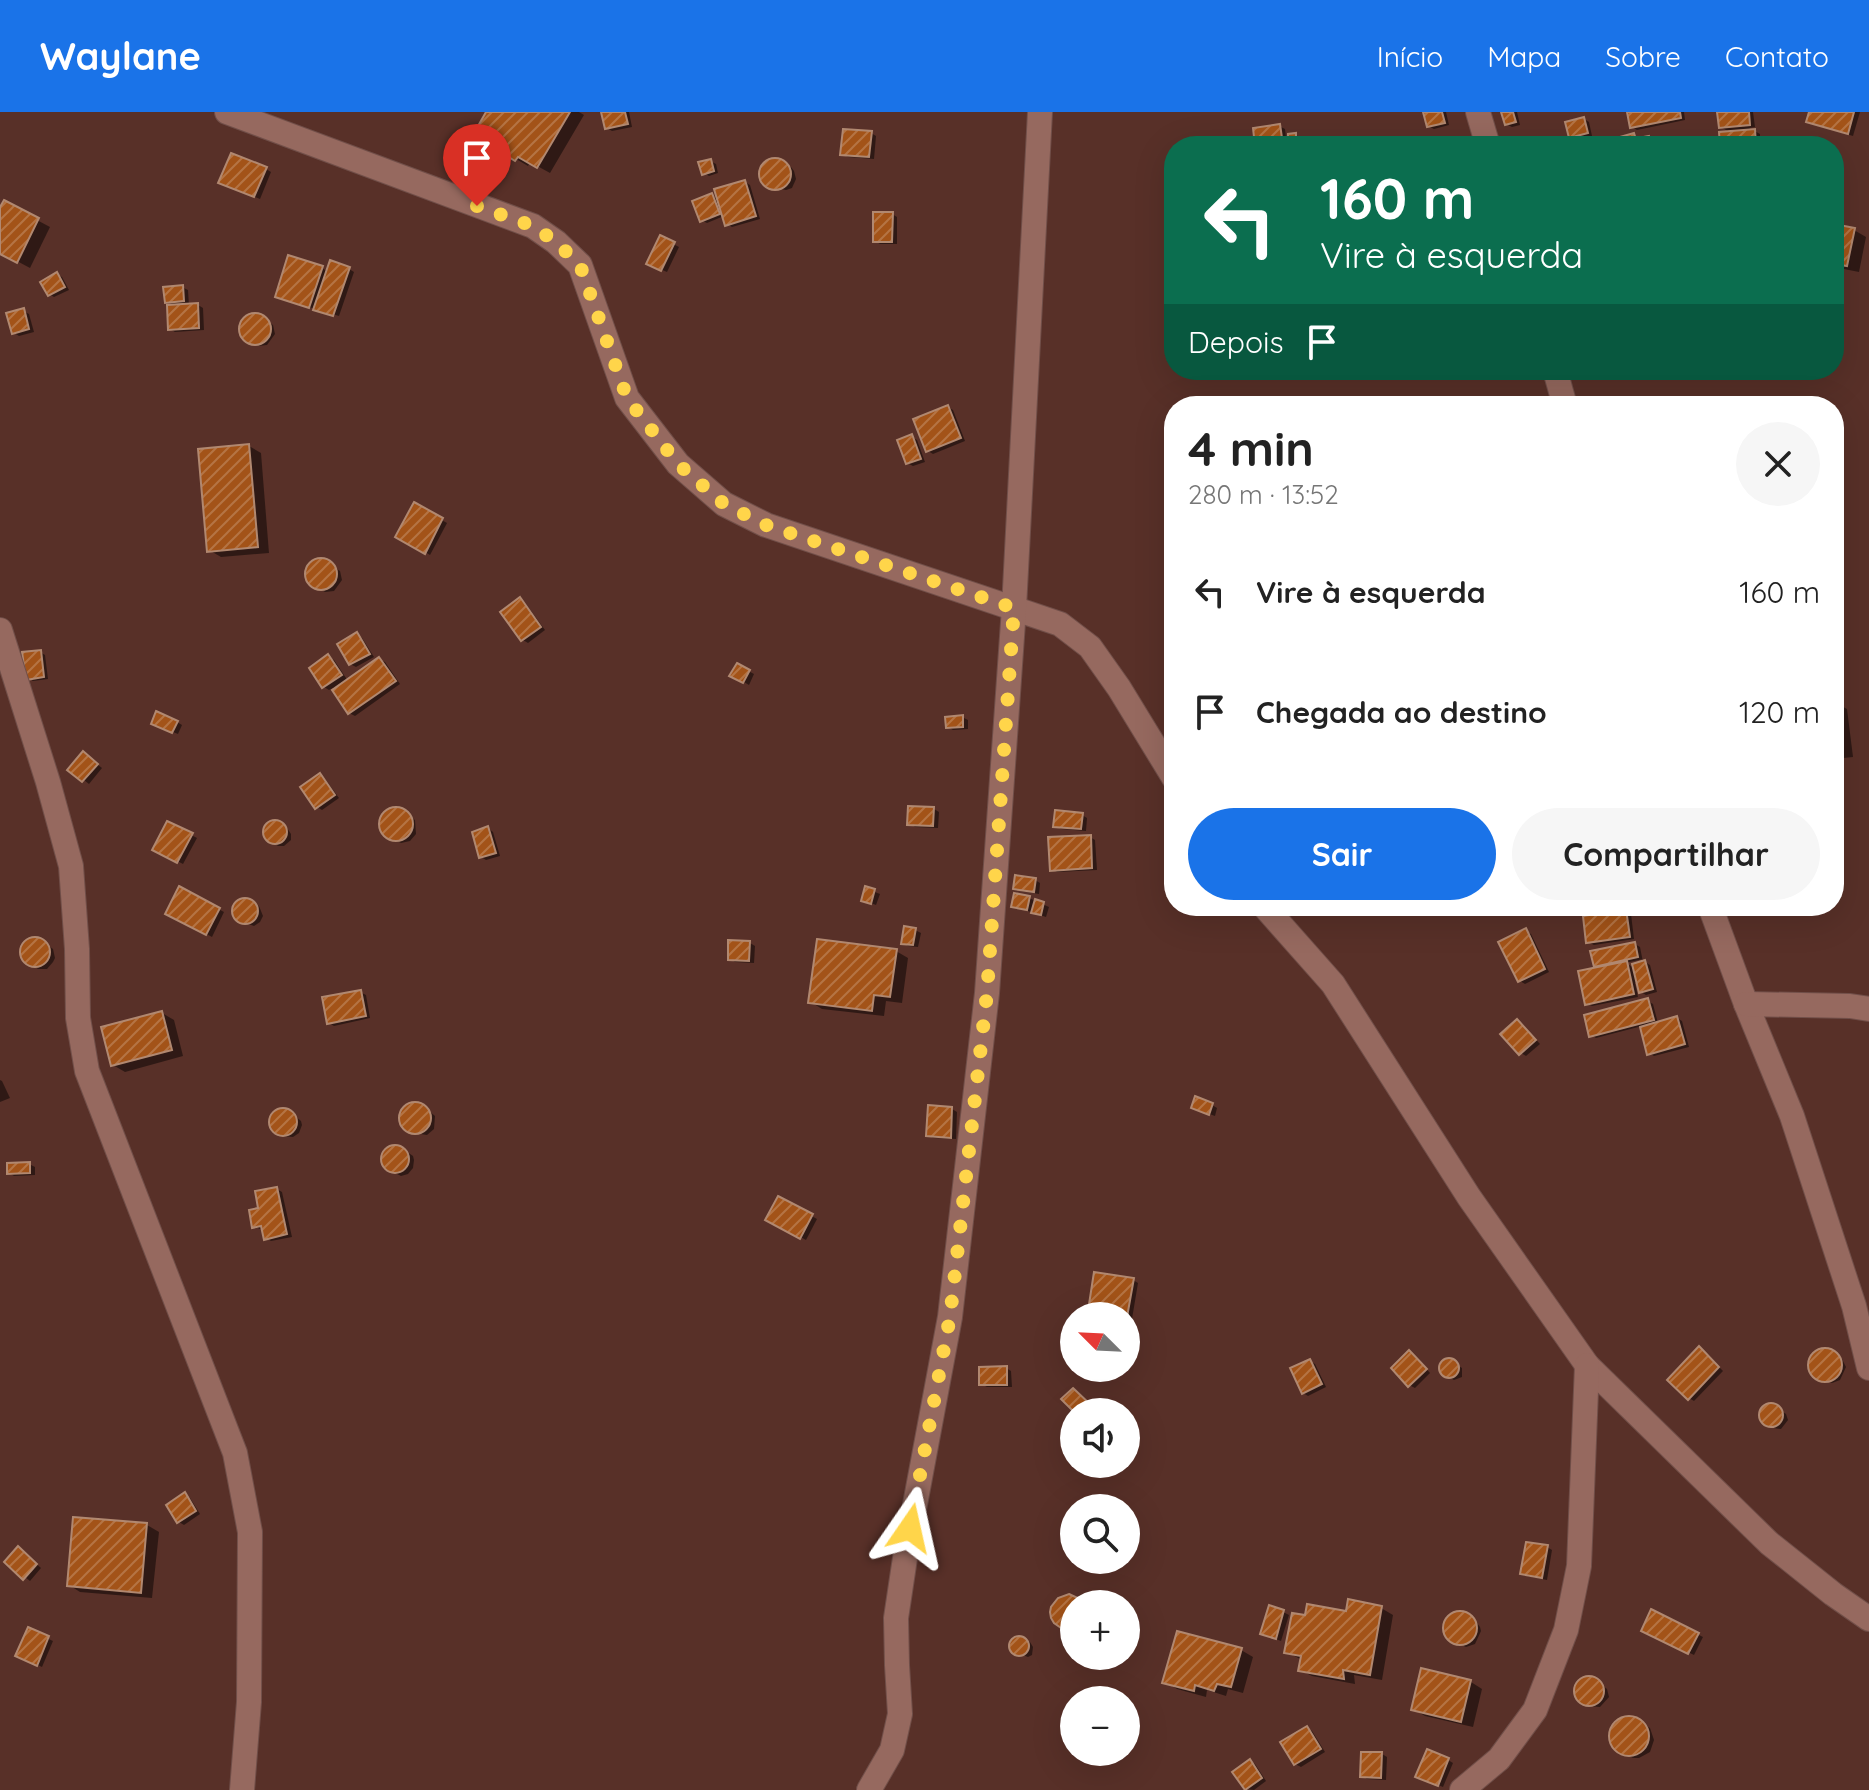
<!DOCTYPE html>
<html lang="pt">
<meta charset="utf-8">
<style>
body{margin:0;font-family:Quicksand,sans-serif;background:#f6f6f6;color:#222;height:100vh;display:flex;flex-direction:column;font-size:30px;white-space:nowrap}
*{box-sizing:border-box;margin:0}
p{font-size:26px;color:#767676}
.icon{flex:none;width:44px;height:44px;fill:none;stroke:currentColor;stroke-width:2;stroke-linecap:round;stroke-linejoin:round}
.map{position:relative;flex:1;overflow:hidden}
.side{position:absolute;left:1164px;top:284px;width:680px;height:520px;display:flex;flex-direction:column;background:#fff;border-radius:32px;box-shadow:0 8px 32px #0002}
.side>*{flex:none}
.hud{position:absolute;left:1164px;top:24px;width:680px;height:244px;border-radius:32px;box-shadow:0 8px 32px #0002;background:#0b6e4f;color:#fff;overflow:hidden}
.needle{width:52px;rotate:294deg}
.tools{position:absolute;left:1060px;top:1190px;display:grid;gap:16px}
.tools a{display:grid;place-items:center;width:80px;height:80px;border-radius:50%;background:#fff;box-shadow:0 8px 32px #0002;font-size:40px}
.pin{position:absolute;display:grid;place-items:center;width:68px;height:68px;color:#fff;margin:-82px -34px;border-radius:50% 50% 50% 0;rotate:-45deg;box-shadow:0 0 8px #0007}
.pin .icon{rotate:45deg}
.me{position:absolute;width:88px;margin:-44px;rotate:11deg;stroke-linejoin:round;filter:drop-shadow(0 0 6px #0008)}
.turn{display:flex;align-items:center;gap:28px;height:168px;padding:0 24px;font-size:36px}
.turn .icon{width:104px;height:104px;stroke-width:2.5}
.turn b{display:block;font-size:56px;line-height:68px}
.then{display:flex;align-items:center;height:76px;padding:0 24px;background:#0003;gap:16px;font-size:30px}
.round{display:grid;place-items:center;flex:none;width:84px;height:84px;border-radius:42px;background:#f6f6f6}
.overview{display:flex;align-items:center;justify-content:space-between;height:136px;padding:0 24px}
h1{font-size:48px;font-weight:700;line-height:60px}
.button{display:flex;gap:16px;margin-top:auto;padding:16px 24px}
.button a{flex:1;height:92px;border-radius:48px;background:#1a73e8;color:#fff;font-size:32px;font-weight:700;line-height:92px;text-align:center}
.button a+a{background:#f6f6f6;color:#222}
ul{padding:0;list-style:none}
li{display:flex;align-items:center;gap:24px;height:120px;padding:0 24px}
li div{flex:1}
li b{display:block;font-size:30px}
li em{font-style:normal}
header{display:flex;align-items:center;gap:48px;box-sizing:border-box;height:112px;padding:0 40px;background:#1a73e8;color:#fff}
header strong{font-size:38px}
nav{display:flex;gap:44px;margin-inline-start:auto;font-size:28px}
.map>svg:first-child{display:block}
</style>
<header>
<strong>Waylane</strong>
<nav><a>Início</a><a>Mapa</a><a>Sobre</a><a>Contato</a></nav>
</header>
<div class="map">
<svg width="1869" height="1678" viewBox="0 0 1869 1678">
<defs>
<pattern id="building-hatch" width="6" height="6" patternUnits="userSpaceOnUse" patternTransform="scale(2)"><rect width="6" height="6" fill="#a35318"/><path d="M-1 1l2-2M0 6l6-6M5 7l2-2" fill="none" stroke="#b57444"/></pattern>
</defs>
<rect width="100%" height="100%" fill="#583028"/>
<g fill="#0007">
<polygon points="489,0 579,0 584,3 550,61 530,50 528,54 475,23"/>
<polygon points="603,0 629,0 632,15 612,19 607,16"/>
<polygon points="1425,0 1446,0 1449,13 1434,17 1428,14"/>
<polygon points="1503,0 1517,0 1520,13 1512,15 1506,12"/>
<polygon points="1629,0 1684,0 1685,8 1637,18 1632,15"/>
<polygon points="1719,0 1753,0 1755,15 1749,16 1760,22 1760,34 1722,34 1731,21 1721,15"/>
<polygon points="1811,0 1860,0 1853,24 1813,12 1808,9"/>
<polygon points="1584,7 1589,10 1592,24 1576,27 1570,24"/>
<polygon points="1279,14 1285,17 1287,34 1257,34 1255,18"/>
<polygon points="871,21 876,24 874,47 848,45 842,42"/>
<polygon points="1296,23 1301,26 1301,31 1295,31 1290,28"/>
<polygon points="1634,23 1639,26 1648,26 1654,29 1655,34 1617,34"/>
<polygon points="710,49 716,52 718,61 709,64 704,61"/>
<polygon points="776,49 791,55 794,59 796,67 792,76 786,78 768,74 762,67 762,57 768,51"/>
<polygon points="266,57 271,60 260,87 226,73"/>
<polygon points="745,70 750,73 760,107 732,115 727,112 724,104 707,111 701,108 712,83 719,88"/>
<polygon points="5,91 50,115 30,156 0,140 0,100"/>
<polygon points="892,102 897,105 897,132 880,132 875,129"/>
<polygon points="1834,114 1854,118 1866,125 1859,160 1834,155"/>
<polygon points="660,125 679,135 667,160 653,154"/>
<polygon points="322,156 328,160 349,157 354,160 339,204 282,187"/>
<polygon points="57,162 62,165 69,178 54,185 49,182"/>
<polygon points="182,175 188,178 189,194 198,193 203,196 204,218 175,220 170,217 176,195 167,189"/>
<polygon points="23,199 29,202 34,220 19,224 14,221"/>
<polygon points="256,203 260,204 273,213 275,222 267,233 258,234 244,225 241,212 247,205"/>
<polygon points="948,295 953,298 965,329 933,342 928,339"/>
<polygon points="912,325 917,328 925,350 913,354 907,351"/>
<polygon points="249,334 261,341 269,441 221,445 209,438"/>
<polygon points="415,393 447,411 430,443 398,424"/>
<polygon points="322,448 340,459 342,468 334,479 325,480 310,471 307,462 310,454"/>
<polygon points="520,488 525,491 545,518 528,531 523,528 502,500"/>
<polygon points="357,523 362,526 374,545 356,555 350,552"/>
<polygon points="40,540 45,543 48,567 33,569 28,566"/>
<polygon points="328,545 334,548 348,569 379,547 385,550 400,572 355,604 349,601 333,576 329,578 324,575"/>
<polygon points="737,553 754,562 749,573 732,563"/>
<polygon points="1834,590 1847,597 1853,645 1834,647"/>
<polygon points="962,605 968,608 968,617 953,618 948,615"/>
<polygon points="177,610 182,613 178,622 158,614"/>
<polygon points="88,645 102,656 89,672 70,657"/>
<polygon points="320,664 325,667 339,686 322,698 317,695"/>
<polygon points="934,697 939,700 938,716 915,715 910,712"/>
<polygon points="390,698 400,698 415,708 416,722 410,729 401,731 385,723 380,714 381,709 386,700"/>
<polygon points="1082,703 1087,706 1086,719 1061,717 1056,714"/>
<polygon points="168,711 197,726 183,752 154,737"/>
<polygon points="271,711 281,712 287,716 291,722 291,728 284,734 278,734 266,726 265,719"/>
<polygon points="488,716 493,720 500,744 486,748 481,745"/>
<polygon points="1090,725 1095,728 1097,758 1057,760 1052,757"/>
<polygon points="1035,768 1040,771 1039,782 1021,779 1016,776"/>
<polygon points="180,777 224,800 212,825 167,801"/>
<polygon points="867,777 880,782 876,793 863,788"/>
<polygon points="1029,786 1049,795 1046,805 1013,794"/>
<polygon points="241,789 253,790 259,794 263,804 260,810 254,814 240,809 234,800 236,793"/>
<polygon points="1626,799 1631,802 1634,827 1594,833 1588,830"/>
<polygon points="915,818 921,821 918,835 908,834 903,831"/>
<polygon points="1525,819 1531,822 1549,860 1525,872 1520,869"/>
<polygon points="39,827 53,837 55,846 53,850 47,857 38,857 22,846 22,838 26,830"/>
<polygon points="750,831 755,834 754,851 735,850 730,847"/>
<polygon points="1635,832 1640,835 1643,850 1643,847 1625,851 1635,856 1645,850 1650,853 1657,880 1646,883 1641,880 1638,870 1635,871 1638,885 1592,894 1586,891 1596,858 1593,841"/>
<polygon points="896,839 908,846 902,891 886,889 884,904 822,897 811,890"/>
<polygon points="360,880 366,883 370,906 334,914 329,911"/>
<polygon points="1648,889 1653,892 1658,911 1677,906 1682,909 1689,935 1654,944 1649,941 1642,914 1596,926 1591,923"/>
<polygon points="162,901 174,908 183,944 125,960 113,953"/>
<polygon points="1517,909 1522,912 1540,932 1526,944 1521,941"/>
<polygon points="0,968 2,969 10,986 0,990"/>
<polygon points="413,991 422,993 435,1004 434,1017 427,1023 414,1021 408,1018 402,1010 401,1006 404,996"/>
<polygon points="1212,993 1217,996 1215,1004 1198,998"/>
<polygon points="952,997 957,1000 956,1027 933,1026 928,1023"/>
<polygon points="280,998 289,999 301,1009 302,1013 299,1021 293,1025 282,1024 276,1021 271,1015 273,1002"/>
<polygon points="391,1035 400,1035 413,1044 414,1048 413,1056 408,1062 401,1064 387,1057 383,1050 384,1042"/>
<polygon points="29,1052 35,1055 35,1063 14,1064 9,1061"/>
<polygon points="277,1077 282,1080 292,1125 271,1129 266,1126 264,1116 260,1117 254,1114 261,1098"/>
<polygon points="779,1086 817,1107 806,1128 768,1107"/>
<polygon points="1133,1168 1138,1171 1132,1207 1126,1206 1126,1204 1095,1201 1090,1198"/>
<polygon points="1821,1238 1826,1238 1842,1247 1846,1255 1840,1268 1832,1271 1813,1262 1810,1253 1813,1243"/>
<polygon points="1704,1240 1723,1259 1694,1289 1689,1286"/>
<polygon points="1410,1241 1415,1244 1430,1261 1415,1276 1409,1273"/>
<polygon points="1449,1248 1462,1256 1462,1265 1454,1268 1443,1262 1441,1254 1444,1250"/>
<polygon points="1310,1249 1315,1252 1326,1275 1308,1284 1303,1281"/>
<polygon points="1006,1256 1011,1259 1012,1275 987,1275 981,1272"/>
<polygon points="1772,1293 1786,1302 1788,1308 1781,1317 1773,1316 1762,1308 1762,1301 1766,1295"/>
<polygon points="185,1383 190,1386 200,1402 184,1413 179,1410"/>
<polygon points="147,1413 159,1420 152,1486 80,1480 69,1473"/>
<polygon points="1547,1435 1552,1438 1547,1468 1527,1464 1522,1461"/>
<polygon points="23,1440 41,1456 30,1469 6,1450"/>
<polygon points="1381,1496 1393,1503 1382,1568 1354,1563 1355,1572 1312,1564 1300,1558 1302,1548 1287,1540 1348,1501"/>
<polygon points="1283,1500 1289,1503 1281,1529 1268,1524"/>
<polygon points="1652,1500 1703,1525 1694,1543 1643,1518"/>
<polygon points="1458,1501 1474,1507 1480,1515 1481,1519 1475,1532 1466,1535 1456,1531 1450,1527 1445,1519 1447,1508 1449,1505"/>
<polygon points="29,1518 53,1529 42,1555 23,1546"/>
<polygon points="1178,1521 1241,1538 1253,1545 1243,1581 1228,1577 1226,1584 1207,1578 1206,1585 1177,1577 1165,1570"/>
<polygon points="1016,1526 1024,1527 1030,1530 1033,1535 1032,1543 1028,1545 1015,1540 1012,1536"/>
<polygon points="1422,1558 1471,1570 1482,1577 1473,1615 1425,1604 1413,1597"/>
<polygon points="1585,1567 1594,1567 1607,1577 1609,1585 1600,1595 1588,1594 1577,1584 1576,1576"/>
<polygon points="1627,1606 1633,1606 1650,1616 1654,1628 1650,1640 1639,1646 1633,1646 1616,1637 1611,1627 1611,1622 1616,1612"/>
<polygon points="1307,1616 1312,1619 1325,1640 1301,1655 1295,1652"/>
<polygon points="1382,1642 1387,1645 1386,1668 1367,1667 1362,1664"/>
<polygon points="1448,1648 1453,1651 1443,1675 1423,1667"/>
<polygon points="1250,1649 1255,1652 1266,1669 1254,1678 1246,1677"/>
</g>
<g fill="url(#building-hatch)" stroke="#b18870" stroke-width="2">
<polygon points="486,0 570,0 537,56 518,45 515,49 473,23"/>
<polygon points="601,0 625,0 628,12 605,17"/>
<polygon points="1423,0 1442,0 1445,11 1427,15"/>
<polygon points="1501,0 1513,0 1516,10 1505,13"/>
<polygon points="1627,0 1680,0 1681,6 1630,16"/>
<polygon points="1717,0 1749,0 1750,13 1719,16"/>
<polygon points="1809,0 1854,0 1848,22 1806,10"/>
<polygon points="1584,5 1588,21 1569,26 1565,10"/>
<polygon points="1280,12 1283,33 1255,34 1253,16"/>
<polygon points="843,17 872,19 869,45 840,43"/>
<polygon points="1755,17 1756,34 1720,34 1719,20"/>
<polygon points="1296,21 1296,29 1288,29 1288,22"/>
<polygon points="1634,21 1638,34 1615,34 1613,27"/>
<polygon points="1649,24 1651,34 1640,34 1638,26"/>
<polygon points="231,41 267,55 254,85 218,71"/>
<circle cx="775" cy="62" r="16"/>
<polygon points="711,47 714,59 702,63 698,50"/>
<polygon points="745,68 756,104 725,114 714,77"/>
<polygon points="712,81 720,102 700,110 692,89"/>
<polygon points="4,88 39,106 17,151 0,142 0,95"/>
<polygon points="873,100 893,100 892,130 873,130"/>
<polygon points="1834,112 1855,116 1847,154 1834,152"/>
<polygon points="660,123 675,130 661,159 646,152"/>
<polygon points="288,143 323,154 309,196 275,185"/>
<polygon points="330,148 350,155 333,204 313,198"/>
<polygon points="57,160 65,175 48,184 40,170"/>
<polygon points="183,173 184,189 165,191 163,175"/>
<polygon points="198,191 199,216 168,218 167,193"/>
<polygon points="24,196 29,217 12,222 6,201"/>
<circle cx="255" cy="217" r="16"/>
<polygon points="948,293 961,326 926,340 913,307"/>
<polygon points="912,322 921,347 906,352 897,328"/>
<polygon points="249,332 258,435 207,440 198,337"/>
<polygon points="414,390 443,406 425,442 395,425"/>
<circle cx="321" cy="462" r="16"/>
<polygon points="520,485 541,515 521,529 500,500"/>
<polygon points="357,520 370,542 349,553 337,532"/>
<polygon points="41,538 44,565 26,568 22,540"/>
<polygon points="328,542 342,563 322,576 309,556"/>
<polygon points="379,545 396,569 348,602 332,578"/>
<polygon points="737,551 750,558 743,571 729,564"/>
<polygon points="1834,588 1835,588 1841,639 1834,640"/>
<polygon points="156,599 178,609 172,621 151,612"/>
<polygon points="963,603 963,615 946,616 945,605"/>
<polygon points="83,639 98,652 82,670 67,658"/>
<polygon points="320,661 335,683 315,697 300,675"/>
<polygon points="908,694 934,695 933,714 907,713"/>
<circle cx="396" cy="712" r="17"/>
<polygon points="1055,698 1083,701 1081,717 1053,715"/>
<circle cx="275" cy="720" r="12"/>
<polygon points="167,709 193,721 177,751 152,738"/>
<polygon points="488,714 496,741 479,746 472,720"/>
<polygon points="1091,723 1092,756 1050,759 1048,725"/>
<polygon points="1015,763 1036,766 1034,780 1013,777"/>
<polygon points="179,774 220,796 206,823 165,802"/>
<polygon points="865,774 875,777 871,792 861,789"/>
<polygon points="1014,781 1030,784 1027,798 1011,795"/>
<circle cx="245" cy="799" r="13"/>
<polygon points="1035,787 1044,790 1041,803 1031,801"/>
<polygon points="1626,797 1630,825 1586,831 1583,804"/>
<polygon points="904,814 916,816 913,833 901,832"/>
<polygon points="1526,816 1545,857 1518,870 1498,830"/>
<circle cx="35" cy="840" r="15"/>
<polygon points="817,827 897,837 890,885 874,883 872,899 808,891"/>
<polygon points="728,828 750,829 749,849 728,848"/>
<polygon points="1635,830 1638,845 1594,855 1590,839"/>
<polygon points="1645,848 1653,877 1639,881 1632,852"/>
<polygon points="1627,849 1634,882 1585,893 1578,859"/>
<polygon points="361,878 366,904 327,912 322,885"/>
<polygon points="1648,886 1654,908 1589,925 1584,903"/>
<polygon points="162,899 172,938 111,954 101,915"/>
<polygon points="1677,904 1685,932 1647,943 1640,915"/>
<polygon points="1517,907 1536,928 1519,943 1500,922"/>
<polygon points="1195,984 1213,991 1209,1003 1191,996"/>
<circle cx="415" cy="1006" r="16"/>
<polygon points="928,993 952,995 951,1026 926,1024"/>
<circle cx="283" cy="1010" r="14"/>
<circle cx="395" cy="1047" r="14"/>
<polygon points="30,1050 30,1061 7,1062 7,1051"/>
<polygon points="277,1075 287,1122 264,1128 261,1114 252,1116 249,1098 258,1096 255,1079"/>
<polygon points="778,1084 813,1102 800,1127 765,1108"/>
<polygon points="1094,1160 1134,1166 1127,1205 1088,1199"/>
<polygon points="1699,1234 1719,1255 1688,1288 1667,1268"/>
<circle cx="1825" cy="1253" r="17"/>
<polygon points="1409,1238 1427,1257 1408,1275 1391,1256"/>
<circle cx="1449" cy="1256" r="10"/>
<polygon points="1310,1247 1322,1272 1302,1282 1290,1256"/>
<polygon points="1007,1254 1007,1273 979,1273 979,1255"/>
<polygon points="1073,1276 1092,1294 1086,1300 1074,1300 1061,1287"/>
<circle cx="1771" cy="1303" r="12"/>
<polygon points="185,1380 196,1399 177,1411 166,1393"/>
<polygon points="73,1405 147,1411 141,1481 67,1474"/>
<polygon points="1526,1430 1548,1433 1542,1466 1520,1462"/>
<polygon points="18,1434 37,1452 23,1468 4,1450"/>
<polygon points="1069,1482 1080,1487 1084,1492 1074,1492 1074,1517 1064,1518 1054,1511 1051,1506 1050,1500 1051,1495 1058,1486"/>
<polygon points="1348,1487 1382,1494 1370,1563 1343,1558 1344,1567 1298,1559 1301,1544 1284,1541 1292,1501 1305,1503 1307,1492 1346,1499"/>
<polygon points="1269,1493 1284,1498 1276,1527 1260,1522"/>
<polygon points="1651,1497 1699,1521 1688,1542 1641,1519"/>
<circle cx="1460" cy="1516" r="17"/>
<polygon points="28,1515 49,1524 37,1554 15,1544"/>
<polygon points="1177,1519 1242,1536 1231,1575 1217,1572 1214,1579 1195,1573 1194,1579 1162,1571"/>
<circle cx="1019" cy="1534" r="10"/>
<polygon points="1421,1556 1471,1568 1461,1610 1411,1598"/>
<circle cx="1589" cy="1579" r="15"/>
<circle cx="1629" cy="1624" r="20"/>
<polygon points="1307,1614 1321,1637 1294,1653 1280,1630"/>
<polygon points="1427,1637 1449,1646 1438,1674 1415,1665"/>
<polygon points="1361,1640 1382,1640 1381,1666 1360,1665"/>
<polygon points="1250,1647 1262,1666 1245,1678 1232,1660"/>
</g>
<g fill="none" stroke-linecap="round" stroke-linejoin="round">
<g stroke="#714f49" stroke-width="26">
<g id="minor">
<polyline points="227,0 533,114 556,130 580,153 627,286 678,352 724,392 766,413 1060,512 1090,535 1119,576 1174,666"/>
<polyline points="1478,0 1488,34"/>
<polyline points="1555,258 1565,294"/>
<polyline points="0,518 48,670 71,754 77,837 78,906 87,959 235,1341 250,1420 249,1590 242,1678"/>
<polyline points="1264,794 1333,872 1469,1085 1587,1253 1769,1431 1833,1482 1869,1507"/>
<polyline points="1710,794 1746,892 1792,1004 1854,1194 1869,1256"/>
<polyline points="1746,892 1850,894 1869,897"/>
<polyline points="869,1678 892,1638 900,1602 897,1553 896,1506 905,1446 950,1205 987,881 1014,496 1040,0"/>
<polyline points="1462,1678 1499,1647 1535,1598 1566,1518 1579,1454 1587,1253"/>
</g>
</g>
<use href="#minor" stroke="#96695f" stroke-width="24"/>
</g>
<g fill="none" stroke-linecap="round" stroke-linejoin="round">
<polyline stroke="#ffd54a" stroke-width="14" stroke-dasharray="0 25.2" points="477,94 533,114 556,130 580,153 627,286 678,352 724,392 766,413 1014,496 987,881 950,1205 910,1416"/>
</g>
</svg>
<div class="tools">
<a><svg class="needle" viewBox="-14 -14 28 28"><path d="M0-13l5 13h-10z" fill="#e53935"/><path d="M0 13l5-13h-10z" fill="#767676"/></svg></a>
<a><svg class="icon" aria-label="sound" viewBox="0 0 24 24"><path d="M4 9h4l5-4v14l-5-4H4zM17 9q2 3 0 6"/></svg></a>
<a><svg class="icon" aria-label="search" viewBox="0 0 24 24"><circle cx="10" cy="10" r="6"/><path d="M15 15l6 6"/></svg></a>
<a>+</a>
<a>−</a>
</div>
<div class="pin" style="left:477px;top:94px;background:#d93025"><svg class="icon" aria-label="arrive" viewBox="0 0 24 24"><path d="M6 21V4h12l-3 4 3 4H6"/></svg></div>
<svg class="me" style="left:910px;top:1416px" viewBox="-20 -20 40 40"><path d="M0-17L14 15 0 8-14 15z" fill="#ffd54a" stroke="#fff" stroke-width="4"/></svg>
<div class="hud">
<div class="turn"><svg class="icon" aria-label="left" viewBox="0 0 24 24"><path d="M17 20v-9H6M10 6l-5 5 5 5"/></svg><div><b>160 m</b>Vire à esquerda</div></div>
<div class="then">Depois<svg class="icon" aria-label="arrive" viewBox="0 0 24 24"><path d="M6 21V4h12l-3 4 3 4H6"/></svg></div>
</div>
<section class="side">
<div class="overview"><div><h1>4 min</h1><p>280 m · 13:52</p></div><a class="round"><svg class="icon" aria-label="close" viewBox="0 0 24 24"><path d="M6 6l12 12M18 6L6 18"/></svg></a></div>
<ul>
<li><svg class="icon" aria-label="left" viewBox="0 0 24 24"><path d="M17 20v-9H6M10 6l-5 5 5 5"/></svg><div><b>Vire à esquerda</b></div><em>160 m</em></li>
<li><svg class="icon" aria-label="arrive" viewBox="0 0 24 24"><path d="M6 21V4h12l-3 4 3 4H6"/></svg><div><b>Chegada ao destino</b></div><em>120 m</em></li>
</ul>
<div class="button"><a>Sair</a><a>Compartilhar</a></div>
</section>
</div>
